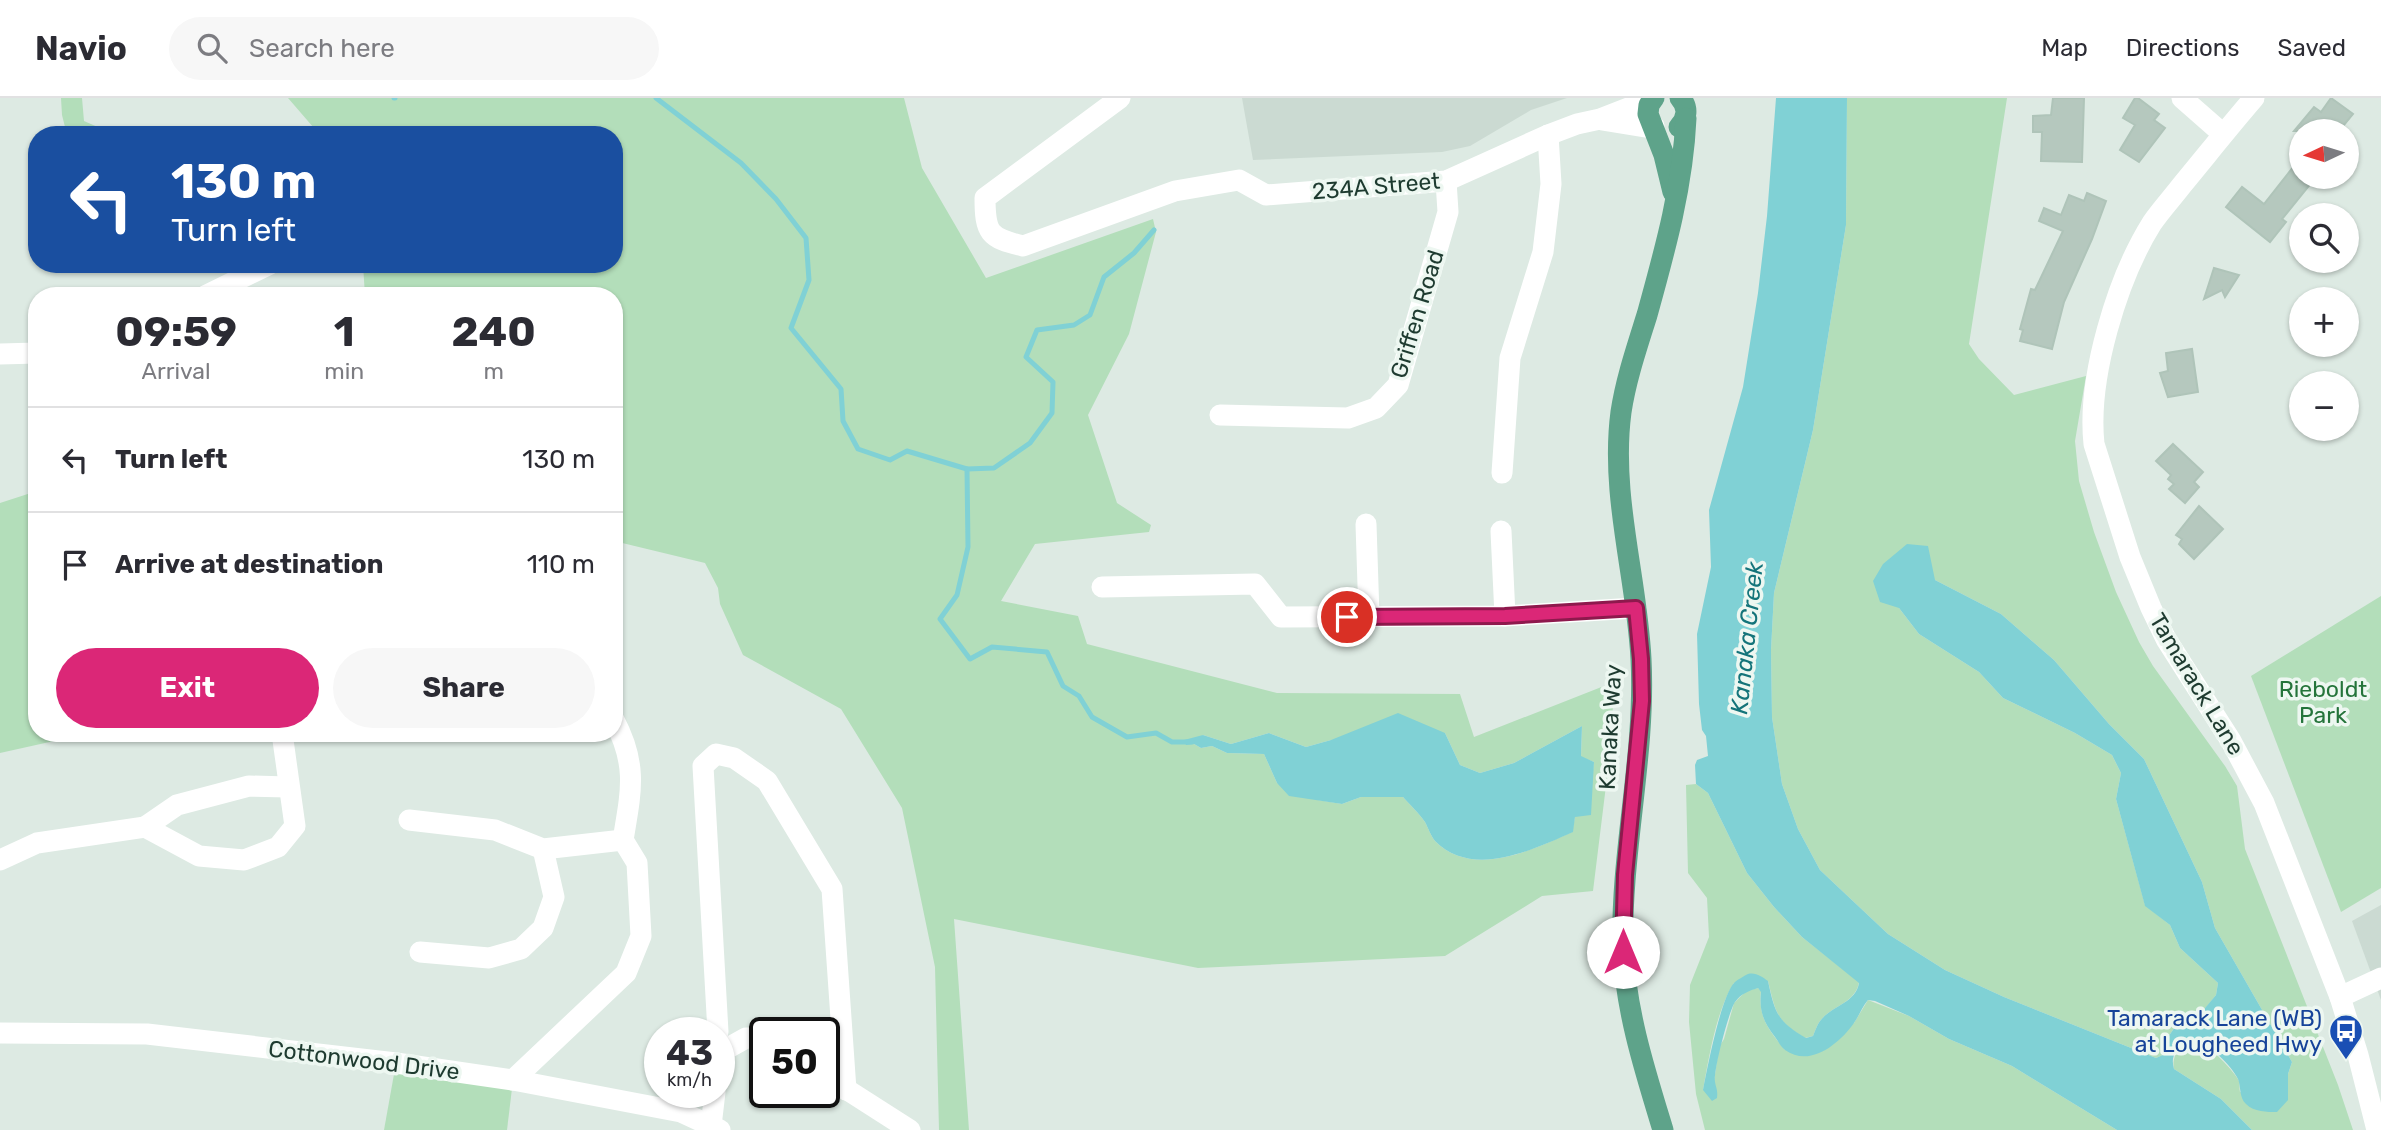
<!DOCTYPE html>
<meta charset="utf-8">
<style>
body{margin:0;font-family:Rubik,sans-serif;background:#f7f7f7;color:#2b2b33;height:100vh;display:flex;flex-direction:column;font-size:26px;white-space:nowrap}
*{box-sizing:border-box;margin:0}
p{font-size:23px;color:#7c7c81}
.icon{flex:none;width:38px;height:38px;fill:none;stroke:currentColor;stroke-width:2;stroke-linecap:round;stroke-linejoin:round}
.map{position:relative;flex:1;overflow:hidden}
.drawer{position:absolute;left:28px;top:189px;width:595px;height:455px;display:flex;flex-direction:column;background:#fff;border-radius:28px;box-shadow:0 2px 5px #0004}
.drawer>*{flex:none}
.hud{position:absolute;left:28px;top:28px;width:595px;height:147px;border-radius:28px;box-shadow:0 2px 5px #0004;background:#1a4fa0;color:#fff;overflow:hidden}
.needle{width:46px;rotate:266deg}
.buttons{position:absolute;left:2289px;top:21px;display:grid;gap:14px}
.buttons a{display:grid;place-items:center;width:70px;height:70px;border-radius:50%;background:#fff;box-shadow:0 2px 5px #0004;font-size:35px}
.speed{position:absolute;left:644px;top:919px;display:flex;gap:14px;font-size:35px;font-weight:700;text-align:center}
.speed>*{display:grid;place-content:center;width:91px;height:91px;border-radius:50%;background:#fff;box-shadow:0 2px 5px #0004;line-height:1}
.speed small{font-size:18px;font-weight:400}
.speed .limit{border:4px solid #111;border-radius:10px;background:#fff;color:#111}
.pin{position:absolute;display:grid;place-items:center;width:60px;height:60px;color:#fff;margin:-30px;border:4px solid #fff;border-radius:50%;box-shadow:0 2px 7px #0007}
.me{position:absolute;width:77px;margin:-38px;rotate:0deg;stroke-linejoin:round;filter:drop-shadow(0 0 5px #0008)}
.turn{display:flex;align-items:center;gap:24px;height:147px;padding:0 28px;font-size:32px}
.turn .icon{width:91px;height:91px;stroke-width:2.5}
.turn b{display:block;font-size:49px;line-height:60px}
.eta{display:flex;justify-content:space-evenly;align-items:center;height:119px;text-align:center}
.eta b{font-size:42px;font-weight:700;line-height:49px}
.button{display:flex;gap:14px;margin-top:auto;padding:14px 28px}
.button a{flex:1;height:80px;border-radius:42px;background:#db2777;color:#fff;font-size:28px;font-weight:700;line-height:80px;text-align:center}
.button a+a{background:#f7f7f7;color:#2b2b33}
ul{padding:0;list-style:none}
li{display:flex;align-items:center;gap:21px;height:105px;padding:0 28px;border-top:2px solid #e1e1e2}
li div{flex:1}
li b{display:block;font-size:26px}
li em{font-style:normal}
header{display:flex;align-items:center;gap:42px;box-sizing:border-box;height:98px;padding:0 35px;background:#fff;border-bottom:2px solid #e1e1e2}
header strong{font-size:33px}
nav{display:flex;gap:38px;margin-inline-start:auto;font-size:24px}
.search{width:490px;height:63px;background:#f7f7f7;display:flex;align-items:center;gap:18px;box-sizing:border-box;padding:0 24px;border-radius:38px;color:#7c7c81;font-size:26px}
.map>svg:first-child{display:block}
</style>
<header>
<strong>Navio</strong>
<div class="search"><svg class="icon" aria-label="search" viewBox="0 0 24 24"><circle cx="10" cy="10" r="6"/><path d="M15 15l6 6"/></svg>Search here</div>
<nav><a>Map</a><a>Directions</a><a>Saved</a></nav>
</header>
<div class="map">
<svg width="2381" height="1032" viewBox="0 0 2381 1032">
<rect width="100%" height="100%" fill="#ddeae3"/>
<g fill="#cbdad2">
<polygon points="1242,0 1567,0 1531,12 1470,48 1442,54 1253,62"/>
<polygon points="2381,807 2381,902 2352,823"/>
</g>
<g fill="#b3deba" fill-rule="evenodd">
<polygon points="61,0 82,0 84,23 116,37 67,37 62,17"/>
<path d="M 288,0 L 904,0 L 922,70 L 986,180 L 1153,121 L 1156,134 L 1129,236 L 1088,317 L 1117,405 L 1151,427 L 1149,434 L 1035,446 L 1001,503 L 1078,518 L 1087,546 L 1277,595 L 1460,596 L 1474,639 L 1604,588 L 1613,605 L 1611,647 L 1593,793 L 1542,798 L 1445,858 L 1198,870 L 954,821 L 969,1032 L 939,1032 L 935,869 L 902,710 L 841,611 L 743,557 L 720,506 L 718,490 L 705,465 L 614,443 L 614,198 L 365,198 L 363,166 L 614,166 L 614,37 L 320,37 ZM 1582,628 L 1581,659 L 1594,664 L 1591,687 L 1575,719 L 1572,734 C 1532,752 1473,781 1435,743 C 1431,738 1428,730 1425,724 C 1419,715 1410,707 1403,699 L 1361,699 L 1342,706 L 1318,702 L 1277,685 L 1264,656 L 1227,655 L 1212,648 L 1201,650 L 1194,646 L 1203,637 L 1231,646 L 1269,635 L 1306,649 L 1331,642 L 1445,635 L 1460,667 L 1480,675 L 1514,665 Z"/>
<path d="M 1847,0 L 2007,0 L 1969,246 L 1979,261 L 2014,297 L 2086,278 L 2075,343 L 2079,383 L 2094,434 L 2116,494 L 2139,544 L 2153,568 L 2225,668 L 2237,688 L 2245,751 L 2338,987 L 2353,1032 L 2252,1032 L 2221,1001 L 2174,971 C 2171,958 2182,939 2199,944 C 2208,946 2235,974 2239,983 C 2240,986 2239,990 2240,994 L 2288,1002 L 2288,976 L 2292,964 L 2215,830 L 2202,784 L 2144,661 L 2109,626 L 2054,562 L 2001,516 L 1935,482 L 1899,510 L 1919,536 L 1979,574 L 2003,600 L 2075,635 L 2112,657 L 2121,675 L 2116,701 L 2145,807 L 2170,827 L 2180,850 L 2218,885 L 2216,897 L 2195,923 L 2175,929 L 2168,939 L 2165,956 L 2156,960 L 2004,899 L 1945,872 L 1888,836 L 1820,772 L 1798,731 L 1782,686 L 1772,619 L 1771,552 L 1774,495 L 1813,332 L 1846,127 Z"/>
<polygon points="37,393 37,635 90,635 0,655 0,405"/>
<polygon points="2381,498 2381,790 2341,814 2251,578"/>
<path d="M 1696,686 L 1708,695 L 1747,775 L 1774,809 L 1802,839 L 1859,884 C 1856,905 1831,908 1820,923 C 1817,927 1815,933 1813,938 L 1805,940 C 1776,923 1776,915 1768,883 L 1734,885 C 1716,913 1709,959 1703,992 L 1714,983 L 1719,949 L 1724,941 L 1734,905 L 1746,893 L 1758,890 L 1761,893 C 1758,920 1769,932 1785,952 L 1854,925 L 1868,902 L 1909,918 L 1949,941 L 2012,968 L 2117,1032 L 1705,1032 L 1696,996 L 1689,924 L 1690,887 L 1709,839 L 1707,800 L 1688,775 L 1686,687 Z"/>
<polygon points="396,965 513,982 507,1032 384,1032"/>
</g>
<g fill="#80d1d5">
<path d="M 1776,0 L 1847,0 L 1846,127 L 1813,332 L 1774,495 L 1771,552 L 1772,619 L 1782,686 L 1798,731 L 1820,772 L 1888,836 L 1945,872 L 2004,899 L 2156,960 L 2165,956 L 2168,939 L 2175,929 L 2195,922 L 2216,897 L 2218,885 L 2180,850 L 2170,827 L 2145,808 L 2116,701 L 2121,675 L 2112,657 L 2075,635 L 2003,600 L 1979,574 L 1919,536 L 1899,510 L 1880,504 L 1873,483 L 1883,466 L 1907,446 L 1928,448 L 1935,482 L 2001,516 L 2054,562 L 2109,626 L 2144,661 L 2202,784 L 2215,830 L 2292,964 L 2288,976 L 2288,1002 L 2277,1014 C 2267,1014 2254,1014 2246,1006 C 2239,1000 2241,988 2238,981 C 2229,964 2196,930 2178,951 C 2172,957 2172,964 2174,971 L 2221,1001 L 2252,1032 L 2117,1032 L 2012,968 L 1949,941 L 1909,918 L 1875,903 L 1868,902 C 1862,909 1859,918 1854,925 C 1839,946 1810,970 1785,952 C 1781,949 1778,943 1775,939 C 1763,924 1759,912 1761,894 L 1758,890 C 1748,893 1741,896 1735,904 C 1729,913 1713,973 1715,984 C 1716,990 1718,992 1717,1000 L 1712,1003 L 1703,992 C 1707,971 1721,899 1734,885 C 1737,882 1744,878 1748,876 C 1756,874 1762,879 1768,883 C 1775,915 1777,923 1806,940 L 1813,938 C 1815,933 1817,927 1820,923 C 1831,908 1856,905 1859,885 L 1802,839 L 1774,809 L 1747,775 L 1708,695 L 1696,686 L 1695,667 L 1697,662 L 1708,658 L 1706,638 L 1702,632 L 1699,606 L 1697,536 L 1711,469 L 1709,412 L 1743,289 L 1758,195 L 1767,118 Z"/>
<path d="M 1398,615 L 1445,635 L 1460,667 L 1480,675 L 1514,665 L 1582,628 L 1581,658 L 1594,664 L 1591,717 L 1575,719 L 1573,734 C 1532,752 1473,781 1435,743 C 1431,738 1428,730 1425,724 C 1419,715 1410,707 1403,699 L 1361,699 L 1342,706 L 1289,698 L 1277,685 L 1264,656 L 1227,655 L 1212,648 L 1201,650 L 1194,646 L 1186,647 L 1184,642 L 1203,637 L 1231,646 L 1269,635 L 1306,649 L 1331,642 Z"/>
</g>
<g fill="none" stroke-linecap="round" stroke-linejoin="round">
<g stroke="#80d1d5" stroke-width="5">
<polyline points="394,0 395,0"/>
<polyline points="656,0 741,65 776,101 806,140 809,182 791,230 841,291 843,323 858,351 890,362 907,353 967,371 968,449 957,497 940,521 970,561 992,549 1047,554 1063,588 1079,598 1092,619 1127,639 1156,635 1172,644 1192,644"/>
<polyline points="967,371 994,370 1030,345 1052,315 1053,284 1026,259 1037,232 1074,227 1090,217 1104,179 1134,155 1154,132"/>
</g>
</g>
<g fill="#b5c8be" stroke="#afc4b9" stroke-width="2">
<polygon points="2053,0 2084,0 2082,64 2041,63 2042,34 2033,34 2033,18 2051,17"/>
<polygon points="2135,0 2138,0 2159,16 2154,22 2165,30 2139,64 2120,52 2135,27 2123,20"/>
<polygon points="2331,0 2353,16 2339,33 2294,33 2314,9 2321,14"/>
<polygon points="2301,59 2301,79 2316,79 2282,121 2286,124 2270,144 2226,109 2242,89 2264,106"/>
<polygon points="2087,95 2106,103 2092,141 2064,204 2052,251 2020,243 2023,232 2020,231 2031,191 2035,192 2063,133 2039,123 2044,110 2061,117 2069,97 2084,103"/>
<polygon points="2214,170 2239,177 2225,199 2222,192 2204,201"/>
<polygon points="2192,251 2198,294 2168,299 2160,275 2168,273 2166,255"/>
<polygon points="2173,346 2203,374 2194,384 2199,389 2185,405 2169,391 2174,386 2168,381 2171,377 2156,363"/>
<polygon points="2199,408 2223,431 2194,461 2179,446 2182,441 2176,437"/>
</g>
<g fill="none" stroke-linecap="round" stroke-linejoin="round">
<g stroke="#fff" stroke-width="21">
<path d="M 1120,0 L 985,100 C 985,135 989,140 1023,148 L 1175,93 L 1239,82 L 1266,97 L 1446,83 L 1548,37 L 1577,26 L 1600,21 L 1654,0"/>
<polyline points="2182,0 2223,36"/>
<path d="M 2254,0 C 2229,29 2206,58 2182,87 C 2172,100 2161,112 2152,125 C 2117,181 2087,280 2094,346 L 2130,459 L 2151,510 L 2166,541 L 2231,643 L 2264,705 L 2340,899 L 2358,957 L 2377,1032"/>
<polyline points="1602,22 1645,29 1654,28"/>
<polyline points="205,198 270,166"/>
<polyline points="0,256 37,255"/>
<polyline points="1220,317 1348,320 1376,310 1398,287 1448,114 1446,83"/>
<polyline points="1502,375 1510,260 1543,154 1551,86 1548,37"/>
<polyline points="1366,426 1369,518"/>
<polyline points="1501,433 1505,518"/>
<polyline points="1102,489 1255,486 1281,519 1505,518 1636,510"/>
<polyline points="409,722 495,732 543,751 623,742"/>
<polyline points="145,729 177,707 249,688 288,689"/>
<polyline points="0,762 37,745 145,729 199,758 244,762 278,749 295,728 282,635"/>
<polyline points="420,854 489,860 521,851 543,830 554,799 543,751"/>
<polyline points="2340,899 2381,880"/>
<polyline points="718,934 703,668 716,656 734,660 767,683 832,791 846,992"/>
<polyline points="0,935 147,936 396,965 513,982 681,1014 720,1032"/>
<polyline points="719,955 746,940 765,940"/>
<polyline points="824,977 910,1032"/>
<path d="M 513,982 L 626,875 L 641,838 L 637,765 L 623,742 C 631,694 638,667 614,622"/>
<polyline points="711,1028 715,994"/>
</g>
<g stroke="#5ea38a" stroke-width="21">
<polyline points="1654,0 1649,7 1648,16 1664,57 1673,94"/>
<path d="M 1679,29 C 1687,21 1689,9 1680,0"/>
<path d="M 1663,1032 C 1645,973 1626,914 1623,852 C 1620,755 1646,658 1641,561 C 1637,480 1610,397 1621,314 C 1626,281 1637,249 1647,217 C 1665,152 1683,88 1686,20"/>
</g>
</g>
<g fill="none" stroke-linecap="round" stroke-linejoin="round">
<g stroke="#8e194d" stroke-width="18">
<polyline id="route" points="1347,519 1505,518 1636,510 1641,561 1642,603 1625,777 1623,854"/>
</g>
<use href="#route" stroke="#db2777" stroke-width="12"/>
</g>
<defs>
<g id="bus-pin" transform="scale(1.75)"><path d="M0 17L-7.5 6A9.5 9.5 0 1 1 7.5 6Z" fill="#1a4fb4" stroke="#edf7f1"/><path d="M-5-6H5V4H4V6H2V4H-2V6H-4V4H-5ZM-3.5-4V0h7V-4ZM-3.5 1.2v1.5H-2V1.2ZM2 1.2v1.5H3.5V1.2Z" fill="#fff"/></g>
</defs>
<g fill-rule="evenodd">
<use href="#bus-pin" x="2346" y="933"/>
</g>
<g text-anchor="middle" stroke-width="7" stroke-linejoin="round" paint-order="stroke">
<g font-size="23" fill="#1e3b30" stroke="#edf7f1">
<text transform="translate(1376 88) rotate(-5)" y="8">234A Street</text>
<text transform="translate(1417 216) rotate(-73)" y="8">Griffen Road</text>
<text transform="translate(2197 586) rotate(59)" y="8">Tamarack Lane</text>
<text transform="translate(1610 629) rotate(-87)" y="8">Kanaka Way</text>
<text transform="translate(364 962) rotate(7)" y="8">Cottonwood Drive</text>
</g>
<g font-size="23" fill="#25743b" stroke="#edf7f1">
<text x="2323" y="599">Rieboldt<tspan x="2323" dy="26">Park</tspan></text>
</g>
<g font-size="23" fill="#164399" stroke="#edf7f1" text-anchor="end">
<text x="2322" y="928">Tamarack Lane (WB)<tspan x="2322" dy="26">at Lougheed Hwy</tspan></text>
</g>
<g font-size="24" font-style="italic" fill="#14747a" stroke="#edf7f1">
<text transform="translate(1747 540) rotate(-84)" y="8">Kanaka Creek</text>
</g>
</g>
</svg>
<div class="buttons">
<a><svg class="needle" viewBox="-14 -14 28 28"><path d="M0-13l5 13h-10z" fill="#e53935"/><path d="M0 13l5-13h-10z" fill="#7c7c81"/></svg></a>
<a><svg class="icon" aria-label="search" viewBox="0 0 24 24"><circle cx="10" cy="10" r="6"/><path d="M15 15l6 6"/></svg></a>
<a>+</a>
<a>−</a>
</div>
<div class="speed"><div>43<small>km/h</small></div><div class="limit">50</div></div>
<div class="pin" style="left:1347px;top:519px;background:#d93025"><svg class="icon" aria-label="arrive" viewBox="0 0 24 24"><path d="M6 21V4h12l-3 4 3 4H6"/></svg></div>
<svg class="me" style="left:1623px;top:854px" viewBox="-20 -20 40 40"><circle r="19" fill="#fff"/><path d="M0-13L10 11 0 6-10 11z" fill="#db2777"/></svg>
<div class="hud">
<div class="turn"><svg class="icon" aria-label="left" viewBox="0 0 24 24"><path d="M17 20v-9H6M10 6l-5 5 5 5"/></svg><div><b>130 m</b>Turn left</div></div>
</div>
<section class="drawer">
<div class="eta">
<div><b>09:59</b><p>Arrival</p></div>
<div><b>1</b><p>min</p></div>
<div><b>240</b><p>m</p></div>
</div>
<ul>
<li><svg class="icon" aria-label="left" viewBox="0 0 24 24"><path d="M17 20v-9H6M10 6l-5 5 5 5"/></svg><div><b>Turn left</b></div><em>130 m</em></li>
<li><svg class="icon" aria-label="arrive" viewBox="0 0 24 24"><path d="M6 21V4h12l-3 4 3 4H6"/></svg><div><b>Arrive at destination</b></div><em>110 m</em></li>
</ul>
<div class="button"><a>Exit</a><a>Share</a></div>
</section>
</div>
